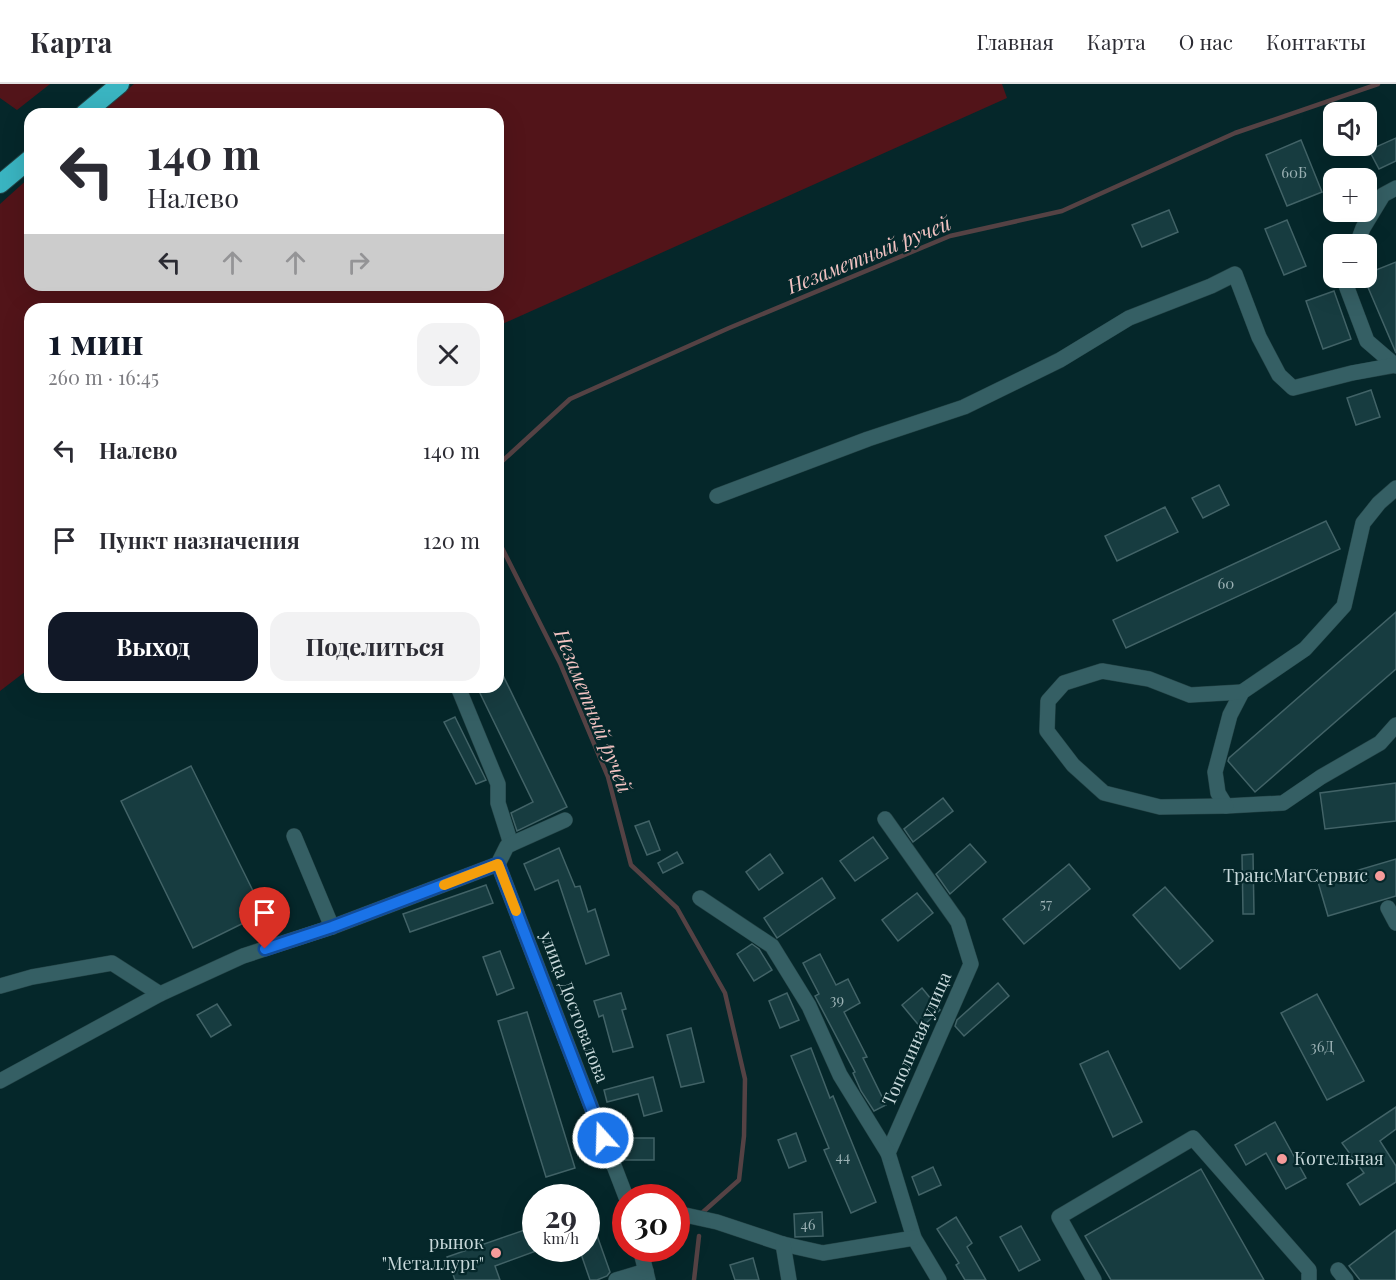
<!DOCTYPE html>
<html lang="ru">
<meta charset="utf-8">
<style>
body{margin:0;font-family:"Playfair Display",serif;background:#f2f2f3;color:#2b2b33;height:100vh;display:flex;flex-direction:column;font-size:22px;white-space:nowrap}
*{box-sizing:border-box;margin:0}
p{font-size:20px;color:#7c7c81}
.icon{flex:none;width:33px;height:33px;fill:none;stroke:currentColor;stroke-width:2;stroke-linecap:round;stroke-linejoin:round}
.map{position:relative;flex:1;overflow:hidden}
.panel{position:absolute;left:24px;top:219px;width:480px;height:390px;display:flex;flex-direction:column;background:#fff;border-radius:18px;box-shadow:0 6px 24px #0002}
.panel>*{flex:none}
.guide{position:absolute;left:24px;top:24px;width:480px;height:183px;border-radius:18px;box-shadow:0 6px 24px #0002;background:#fff;color:#2b2b33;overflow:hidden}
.fabs{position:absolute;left:1323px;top:18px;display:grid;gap:12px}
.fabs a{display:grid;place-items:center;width:54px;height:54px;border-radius:12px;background:#fff;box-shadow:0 6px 24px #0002;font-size:30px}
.speed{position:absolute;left:522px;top:1100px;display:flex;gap:12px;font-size:30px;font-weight:700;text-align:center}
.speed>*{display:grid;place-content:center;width:78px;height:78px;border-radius:50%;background:#fff;box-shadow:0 6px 24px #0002;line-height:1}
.speed small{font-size:15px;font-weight:400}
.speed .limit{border:9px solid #d22;background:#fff;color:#111}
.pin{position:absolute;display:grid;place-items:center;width:51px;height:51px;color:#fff;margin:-62px -26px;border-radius:50% 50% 50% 0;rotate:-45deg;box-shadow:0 0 6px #0007}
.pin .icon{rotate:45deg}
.me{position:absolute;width:66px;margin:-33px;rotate:340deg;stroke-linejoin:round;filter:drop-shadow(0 0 4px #0008)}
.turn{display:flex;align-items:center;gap:21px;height:126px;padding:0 24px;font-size:27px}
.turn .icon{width:78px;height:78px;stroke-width:2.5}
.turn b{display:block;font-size:42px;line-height:51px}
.lanes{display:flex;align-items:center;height:57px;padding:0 24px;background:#0003;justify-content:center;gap:30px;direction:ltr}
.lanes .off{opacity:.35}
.round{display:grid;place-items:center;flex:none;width:63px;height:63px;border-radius:18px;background:#f2f2f3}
.headline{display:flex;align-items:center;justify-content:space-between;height:102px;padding:0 24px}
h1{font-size:36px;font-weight:700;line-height:45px;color:#111827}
.button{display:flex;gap:12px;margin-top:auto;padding:12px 24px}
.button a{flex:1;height:69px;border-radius:18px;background:#111827;color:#fff;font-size:24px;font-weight:700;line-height:69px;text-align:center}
.button a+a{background:#f2f2f3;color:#2b2b33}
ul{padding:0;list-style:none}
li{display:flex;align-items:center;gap:18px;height:90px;padding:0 24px}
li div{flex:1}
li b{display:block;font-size:22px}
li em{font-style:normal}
header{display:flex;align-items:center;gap:36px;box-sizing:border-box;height:84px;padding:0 30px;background:#fff;border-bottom:2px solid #e1e1e2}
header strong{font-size:28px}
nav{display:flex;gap:33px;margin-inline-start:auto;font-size:21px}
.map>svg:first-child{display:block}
</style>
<header>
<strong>Карта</strong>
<nav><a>Главная</a><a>Карта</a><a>О нас</a><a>Контакты</a></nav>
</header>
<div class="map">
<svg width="1396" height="1196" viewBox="0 0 1396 1196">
<rect width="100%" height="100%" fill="#05272a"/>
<g fill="#521419">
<polygon points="0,0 50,0 17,26 0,14"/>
<polygon points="134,0 1002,0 1007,14 498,242 498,225 30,225 30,584 0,607 0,120 30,93 30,201 498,201 498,30 100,30"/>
</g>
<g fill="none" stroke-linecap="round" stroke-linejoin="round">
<g stroke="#554244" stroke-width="4.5">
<polyline points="498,381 570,315 729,244 950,152 1062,127 1235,49 1378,0"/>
<polyline points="498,456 560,579 608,693 631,781 677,824 725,909 745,995 744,1052 739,1096 703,1128"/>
<polyline points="694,1196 699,1152"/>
</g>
</g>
<g fill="#173c40" stroke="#426367" stroke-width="1.5">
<polygon points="1396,54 1396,77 1379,85 1369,66"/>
<polygon points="1301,56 1322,108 1287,122 1266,71"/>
<polygon points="1169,126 1178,148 1142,163 1132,141"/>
<polygon points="1287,136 1306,182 1284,191 1265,145"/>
<polygon points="1396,178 1396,269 1364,194 1366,194 1366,190"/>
<polygon points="1334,207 1351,255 1323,265 1306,217"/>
<polygon points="1371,306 1380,333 1356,341 1347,314"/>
<polygon points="1219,401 1229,421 1203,434 1192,414"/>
<polygon points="1165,423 1178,448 1117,477 1105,452"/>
<polygon points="1326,437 1340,465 1126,564 1113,536"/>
<polygon points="1396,528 1396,585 1255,708 1228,677 1229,674"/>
<polygon points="498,581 567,723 517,747 511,729 533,718 477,603 498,603"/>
<polygon points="455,633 486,696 476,700 444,638"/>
<polygon points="191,682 264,829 193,864 121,717"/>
<polygon points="1396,699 1396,737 1325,745 1320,709"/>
<polygon points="943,714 953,727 913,758 904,745"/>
<polygon points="649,737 660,766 647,771 635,742"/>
<polygon points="873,753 888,774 855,797 840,777"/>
<polygon points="970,760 986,778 950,810 936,790"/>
<polygon points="559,764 575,803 580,802 588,828 595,825 609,871 586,880 558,796 535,806 524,780"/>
<polygon points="677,768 683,779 663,789 658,779"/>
<polygon points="770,770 783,789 759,806 746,788"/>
<polygon points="1253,770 1254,830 1243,830 1242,771"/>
<polygon points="1396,775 1396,812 1328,832 1318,798"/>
<polygon points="1069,780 1090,805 1024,860 1003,835"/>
<polygon points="822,794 835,814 777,854 764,834"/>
<polygon points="486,801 493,819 410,848 403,830"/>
<polygon points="1165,803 1213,857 1180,885 1133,831"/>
<polygon points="917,809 933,829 898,857 882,836"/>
<polygon points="752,860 759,865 772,886 754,897 737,870"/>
<polygon points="500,867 514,904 497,911 483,873"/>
<polygon points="820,870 836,901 848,895 860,919 844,928 867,973 863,974 886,1021 874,1027 861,1007 853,989 855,988 815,912 819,910 803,879"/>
<polygon points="998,899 1009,912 964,952 955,942 957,936"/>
<polygon points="922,904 940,926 921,944 902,921"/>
<polygon points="621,909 626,925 622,926 633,963 613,968 603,931 599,933 594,917"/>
<polygon points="787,909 799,936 780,944 769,917"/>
<polygon points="1317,910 1364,997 1327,1016 1281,929"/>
<polygon points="217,920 231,941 211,953 197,931"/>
<polygon points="527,928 575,1084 546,1093 498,937"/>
<polygon points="691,944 704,998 681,1003 667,951"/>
<polygon points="811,964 830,1014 833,1012 876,1118 851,1129 824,1066 829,1064 791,972"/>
<polygon points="1108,967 1142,1038 1113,1053 1080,980"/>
<polygon points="653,993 662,1027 644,1032 638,1010 607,1018 604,1006"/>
<polygon points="1396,1023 1396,1045 1380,1057 1396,1082 1396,1098 1360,1121 1347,1100 1364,1089 1342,1059"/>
<polygon points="1275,1038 1306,1094 1286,1105 1266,1069 1246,1081 1235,1061"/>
<polygon points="796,1049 806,1077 789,1084 778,1056"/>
<rect x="623" y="1054" width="31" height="22"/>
<polygon points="933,1083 941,1101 919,1111 912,1093"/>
<polygon points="1201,1085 1264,1196 1111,1196 1085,1152"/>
<polygon points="588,1126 610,1188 607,1192 597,1196 590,1196 579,1164 586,1164 586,1127"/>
<polygon points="822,1128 823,1152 795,1153 794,1130"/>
<polygon points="956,1133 972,1159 967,1163 986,1196 965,1196 956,1181 959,1179 937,1145"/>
<polygon points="536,1142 536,1167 495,1182 500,1196 455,1196 447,1173"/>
<polygon points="1021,1142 1040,1176 1019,1187 1000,1153"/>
<polygon points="1396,1146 1396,1196 1360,1196 1349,1182"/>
<polygon points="753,1174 759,1196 735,1196 730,1181"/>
</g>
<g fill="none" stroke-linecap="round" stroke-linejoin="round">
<g stroke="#244346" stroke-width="16">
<g id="minor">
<polyline points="1357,160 1363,144 1383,111 1396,104"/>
<polyline points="1345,194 1344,196 1367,257 1396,282"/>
<polyline points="1396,404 1379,419 1363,439 1344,522 1305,565 1242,608 1230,631 1215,688 1218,709 1226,722 1283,719 1321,693 1380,659 1396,641"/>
<polyline points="717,412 868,355 964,323 1060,276 1129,234 1211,202 1235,190 1259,253 1279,291 1293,304 1352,289 1396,281"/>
<polyline points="458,603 498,700 498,719 511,760"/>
<polyline points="1226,722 1160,723 1104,709 1073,681 1047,647 1048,617 1064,599 1102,587 1149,595 1190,611 1242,608"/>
<polyline points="885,735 958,838 971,880 888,1069 914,1154 939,1196"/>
<polyline points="294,752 332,843"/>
<polyline points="498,780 626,1113"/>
<polyline points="700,814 772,862 809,922 840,991 888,1069"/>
<polyline points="1388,824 1396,839"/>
<polyline points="0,902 32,893 112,879 160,910 243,872 332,843 498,780 507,762 565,736"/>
<polyline points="0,997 160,910"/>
<polyline points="676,1129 717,1138 783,1160 823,1169 914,1154"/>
<polyline points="783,1160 789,1196"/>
<polyline points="640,1164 648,1196"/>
<polyline points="1338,1186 1346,1196"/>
<polyline points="616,1196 646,1187"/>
<polyline points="1094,1196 1059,1133 1193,1054 1309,1186 1309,1196"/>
</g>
</g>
<g stroke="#244346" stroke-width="20">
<g id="highway">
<polyline points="84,30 120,0"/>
<polyline points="0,100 30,75"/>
</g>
</g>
<use href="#minor" stroke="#355f64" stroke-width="15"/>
<use href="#highway" stroke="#3ab4c1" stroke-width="18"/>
</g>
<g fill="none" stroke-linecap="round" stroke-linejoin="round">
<g stroke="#114b97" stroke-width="15">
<polyline id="route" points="265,865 332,843 498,780 603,1054"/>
</g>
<use href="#route" stroke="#1a73e8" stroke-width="10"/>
<polyline stroke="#f59e0b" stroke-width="10" points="444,801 498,780 516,827"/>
</g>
<g fill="#f59b9a" stroke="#05272a" stroke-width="2">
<circle cx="1380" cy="792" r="6"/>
<circle cx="1282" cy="1075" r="6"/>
<circle cx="496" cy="1169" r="6"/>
</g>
<g text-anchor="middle" stroke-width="4.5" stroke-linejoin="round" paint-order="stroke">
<g font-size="15" fill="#9bb1b4">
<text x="1294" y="94">60Б</text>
<text x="1226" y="505">60</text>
<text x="1046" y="825">57</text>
<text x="837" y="921">39</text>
<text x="1322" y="968">36Д</text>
<text x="843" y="1078">44</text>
<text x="808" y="1146">46</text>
</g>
<g font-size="18" fill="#c7d8da" stroke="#05272a" text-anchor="end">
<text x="1368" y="798">ТрансМагСервис</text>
<text x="1294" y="1081" text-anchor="start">Котельная</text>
<text x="484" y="1165">рынок<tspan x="484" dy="21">"Металлург"</tspan></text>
</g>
<g font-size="18" fill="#c7d8da" stroke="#05272a">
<text transform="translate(574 923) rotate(69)" y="6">улица Достовалова</text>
<text transform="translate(917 955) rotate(-66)" y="6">Тополиная улица</text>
</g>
<g font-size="20" font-style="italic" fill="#f4c4c3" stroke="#05272a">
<text transform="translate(869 171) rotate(-22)" y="7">Незаметный ручей</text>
<text transform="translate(593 627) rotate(68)" y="7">Незаметный ручей</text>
</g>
</g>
</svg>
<div class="fabs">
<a><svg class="icon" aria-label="sound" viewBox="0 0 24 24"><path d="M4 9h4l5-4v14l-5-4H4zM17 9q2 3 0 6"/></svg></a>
<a>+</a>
<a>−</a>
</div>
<div class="speed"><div>29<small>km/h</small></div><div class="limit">30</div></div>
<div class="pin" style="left:265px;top:865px;background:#d93025"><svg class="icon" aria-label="arrive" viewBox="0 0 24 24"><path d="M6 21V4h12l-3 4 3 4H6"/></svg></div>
<svg class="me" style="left:603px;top:1054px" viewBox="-20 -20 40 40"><circle r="17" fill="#1a73e8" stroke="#fff" stroke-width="3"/><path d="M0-11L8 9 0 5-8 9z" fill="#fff"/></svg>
<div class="guide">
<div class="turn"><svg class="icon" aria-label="left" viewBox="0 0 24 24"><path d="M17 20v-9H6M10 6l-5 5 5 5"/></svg><div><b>140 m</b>Налево</div></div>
<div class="lanes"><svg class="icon" aria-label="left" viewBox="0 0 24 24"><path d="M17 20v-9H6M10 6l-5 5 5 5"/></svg><svg class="icon off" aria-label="ahead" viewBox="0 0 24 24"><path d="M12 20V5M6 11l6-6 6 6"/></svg><svg class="icon off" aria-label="ahead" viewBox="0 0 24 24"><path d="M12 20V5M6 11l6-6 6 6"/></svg><svg class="icon off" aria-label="right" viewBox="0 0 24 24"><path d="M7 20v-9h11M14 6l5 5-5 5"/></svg></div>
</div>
<section class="panel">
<div class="headline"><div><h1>1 мин</h1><p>260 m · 16:45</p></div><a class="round"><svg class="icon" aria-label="close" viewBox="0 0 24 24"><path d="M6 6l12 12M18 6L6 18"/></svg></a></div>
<ul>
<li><svg class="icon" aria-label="left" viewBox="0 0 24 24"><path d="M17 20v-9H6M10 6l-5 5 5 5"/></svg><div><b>Налево</b></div><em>140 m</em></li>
<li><svg class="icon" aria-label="arrive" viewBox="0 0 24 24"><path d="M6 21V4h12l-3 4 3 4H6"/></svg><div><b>Пункт назначения</b></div><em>120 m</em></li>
</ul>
<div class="button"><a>Выход</a><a>Поделиться</a></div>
</section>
</div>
